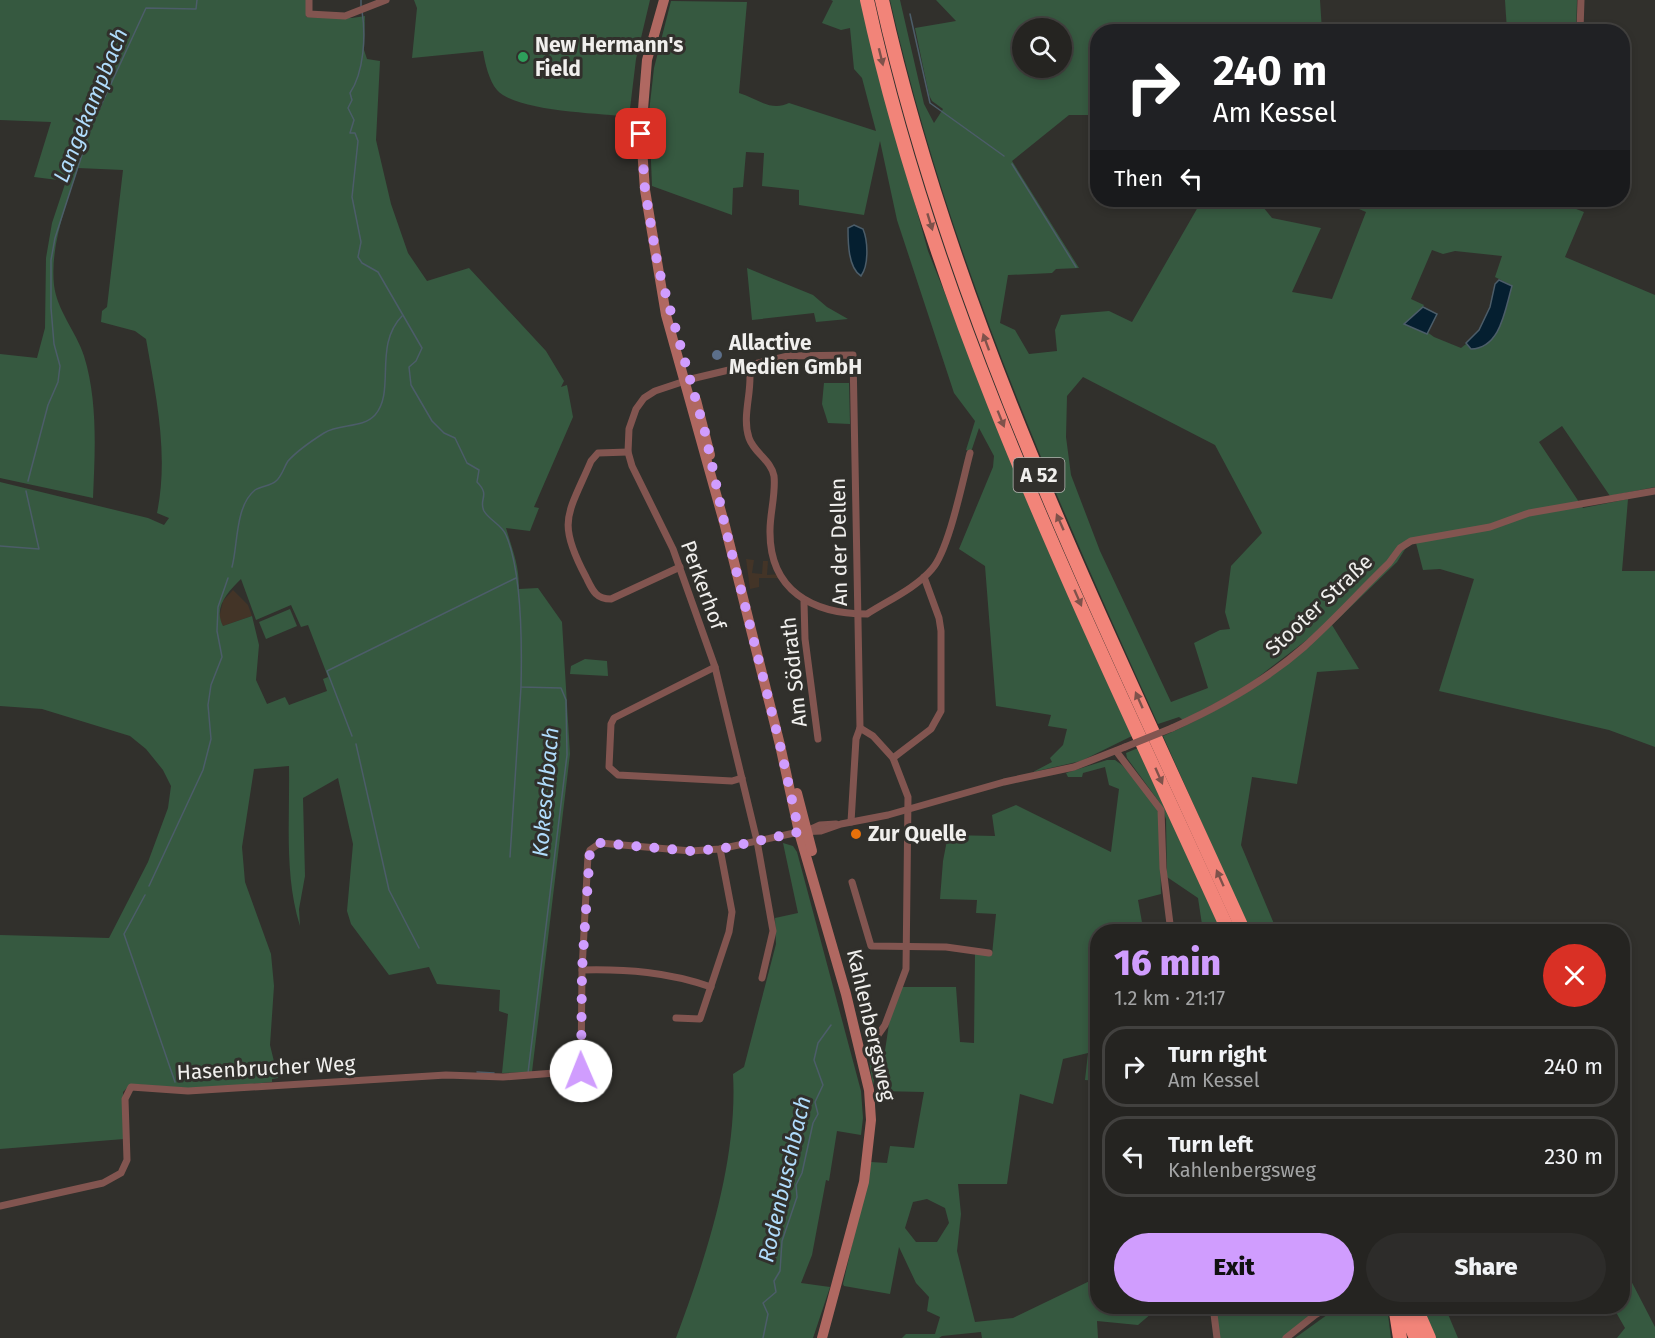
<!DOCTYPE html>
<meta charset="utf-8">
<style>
body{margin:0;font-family:"Fira Sans",sans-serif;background:#2d2c2a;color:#f1f3f6;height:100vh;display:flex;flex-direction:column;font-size:22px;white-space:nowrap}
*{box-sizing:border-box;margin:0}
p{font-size:20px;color:#a3a4a5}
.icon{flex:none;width:33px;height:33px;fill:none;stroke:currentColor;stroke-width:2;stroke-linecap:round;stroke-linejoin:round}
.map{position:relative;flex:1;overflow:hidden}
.details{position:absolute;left:1090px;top:924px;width:540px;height:390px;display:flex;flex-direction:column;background:#252421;border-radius:24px;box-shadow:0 3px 9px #0003,0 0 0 2px #42413f}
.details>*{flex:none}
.top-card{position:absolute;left:1090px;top:24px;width:540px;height:183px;border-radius:24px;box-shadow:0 3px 9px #0003,0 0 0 2px #42413f;background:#202124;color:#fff;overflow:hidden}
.fabs{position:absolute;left:1012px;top:18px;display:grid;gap:12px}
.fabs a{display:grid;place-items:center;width:60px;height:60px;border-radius:50%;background:#252421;box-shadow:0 3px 9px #0003,0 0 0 2px #42413f;font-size:30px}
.pin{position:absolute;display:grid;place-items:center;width:51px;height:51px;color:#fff;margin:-26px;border-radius:12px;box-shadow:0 3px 9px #0006}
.me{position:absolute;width:66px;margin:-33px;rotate:359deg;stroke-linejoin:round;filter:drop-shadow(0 0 4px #0008)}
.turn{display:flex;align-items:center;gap:21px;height:126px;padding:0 24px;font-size:27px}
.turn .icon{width:78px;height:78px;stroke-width:2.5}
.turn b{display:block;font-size:42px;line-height:51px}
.then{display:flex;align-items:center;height:57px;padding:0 24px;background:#0003;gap:12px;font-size:22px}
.round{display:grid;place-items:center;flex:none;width:63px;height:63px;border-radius:32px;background:#2d2c2a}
.summary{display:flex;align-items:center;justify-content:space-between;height:102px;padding:0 24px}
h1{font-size:36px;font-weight:800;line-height:45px;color:#d09dfe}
.action{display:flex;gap:12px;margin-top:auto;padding:12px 24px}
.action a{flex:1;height:69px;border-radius:36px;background:#d09dfe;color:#111;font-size:24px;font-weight:800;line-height:69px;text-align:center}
.action a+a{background:#2d2c2a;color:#f1f3f6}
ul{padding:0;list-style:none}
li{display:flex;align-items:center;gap:18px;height:81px;margin:0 12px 9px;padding:0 12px;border:3px solid #42413f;border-radius:24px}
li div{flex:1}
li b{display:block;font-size:22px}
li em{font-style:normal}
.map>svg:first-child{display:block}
</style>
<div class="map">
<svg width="1655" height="1338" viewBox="0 0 1655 1338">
<rect width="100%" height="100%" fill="#31302c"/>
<g fill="#433427">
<polygon points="746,559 754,560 752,573 762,574 763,561 768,561 767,575 780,574 782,578 759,578 759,587 750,589"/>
<polygon points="233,590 248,605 252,616 223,626 219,618 223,601"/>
</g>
<g fill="#365940" fill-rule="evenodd">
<path d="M 0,0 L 307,0 L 306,17 L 352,18 L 365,16 L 364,50 L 367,59 L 380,61 L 376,140 L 391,204 L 408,253 L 427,281 L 469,268 L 546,351 L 564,381 L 561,387 L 567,385 L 573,417 L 534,507 L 539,508 L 530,531 L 506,528 C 513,552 519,564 519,589 L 538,588 L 562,622 L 570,754 L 532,1072 L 502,1073 L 508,1014 L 499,1011 L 500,990 L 437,984 L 429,967 L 389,975 L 351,924 L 347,911 L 353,844 L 338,778 L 303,798 L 305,876 L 299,909 L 300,926 C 284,874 290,820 289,766 L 254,769 L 242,847 L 245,882 L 271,954 L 274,986 L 270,1045 L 278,1078 L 272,1079 L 272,1082 L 198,1089 L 131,1084 L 123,1092 L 124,1139 L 0,1149 L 0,935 L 109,938 L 148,862 L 168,808 L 171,786 L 163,770 L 146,749 L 130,736 L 42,709 L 0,706 L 0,482 L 148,518 L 164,525 L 169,518 L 157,513 C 169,455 156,396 146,339 L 135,331 L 101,322 L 102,311 L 107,307 L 123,170 L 78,168 C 66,206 50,245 54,285 C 57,311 76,331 84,356 C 98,401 95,452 93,498 L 0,478 L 0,354 L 37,358 L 45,328 L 46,258 L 52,223 L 66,181 L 34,177 L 51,122 L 0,120 ZM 241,579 L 256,620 L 291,605 L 301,627 L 308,625 L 328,677 L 323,679 L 327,691 L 289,705 L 285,697 L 267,704 L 256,680 L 259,645 L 252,616 L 223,626 C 213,607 228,592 241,579 Z"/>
<path d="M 414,0 L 650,0 L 636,59 L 629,117 C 599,113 516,112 497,90 C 489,81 485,63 483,51 L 412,58 L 417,8 Z"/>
<path d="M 831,0 L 862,0 L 876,63 L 928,251 L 1024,492 L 1132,736 L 1081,761 L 1033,772 L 1052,762 L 1050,758 L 1063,745 L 1067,729 L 1048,726 L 1051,715 L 996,706 L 985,566 L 959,549 L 993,467 L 994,456 L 979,428 L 971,452 L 966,450 L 975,421 L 954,393 L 897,220 L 880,141 L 864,215 L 799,205 L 799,190 L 762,186 L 764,153 L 746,152 L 743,187 L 733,188 L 732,215 L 652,186 L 649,112 L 654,68 L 671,1 L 747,2 L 739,93 C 756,98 771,112 789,103 L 876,131 L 862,78 L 854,69 L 850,28 L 841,30 L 822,23 L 833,1 Z"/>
<path d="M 890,0 L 900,0 L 924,104 L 934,123 L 943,109 L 932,101 L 929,95 L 915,28 L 956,21 L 936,0 L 1320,0 L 1322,31 L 1098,32 L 1098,115 L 1069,115 L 1012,161 L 1079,268 L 1056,269 L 1052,273 L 1008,275 L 1000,323 L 1015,330 L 1029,354 L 1057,351 L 1055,330 L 1061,315 L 1109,311 L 1132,322 L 1202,200 L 1267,200 L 1259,202 L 1272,218 L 1321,228 L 1292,292 L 1332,299 L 1366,212 L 1338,200 L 1553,200 L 1584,212 L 1565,257 L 1655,295 L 1655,487 L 1610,496 L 1562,426 L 1539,442 L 1583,508 L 1628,499 L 1622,571 L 1655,571 L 1655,747 L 1609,730 L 1439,691 L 1474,579 L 1440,569 L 1423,570 L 1416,543 L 1407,546 L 1397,562 L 1332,625 L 1359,669 L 1317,672 L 1297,784 L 1252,777 L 1241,845 L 1277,931 L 1250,931 L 1163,736 C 1217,712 1266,684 1311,645 L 1308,639 L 1244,688 L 1183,720 L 1179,717 L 1158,724 C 1050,485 949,257 890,0 ZM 1023,28 L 1062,28 L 1062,68 L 1023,68 ZM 1432,250 L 1443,254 L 1455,251 L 1502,256 L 1495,277 L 1511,285 L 1511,291 C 1504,313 1499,348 1471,349 L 1466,344 L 1461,348 L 1434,337 L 1409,319 L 1418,314 L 1424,305 L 1411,299 ZM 1083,377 L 1215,445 L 1262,533 L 1231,566 L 1225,612 L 1230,629 L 1220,630 L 1194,643 L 1208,688 L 1171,702 L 1100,551 L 1071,475 L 1066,437 L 1067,396 Z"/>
<polygon points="1505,0 1577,0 1576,31 1507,31"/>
<polygon points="747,268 813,295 827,307 848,319 816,322 814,313 752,320"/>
<polygon points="824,383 849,383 850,424 828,423 822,404"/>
<polygon points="290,609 297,626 266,639 259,622"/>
<polygon points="585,659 607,661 608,676 570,674 571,666"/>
<polygon points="1138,748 1223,931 1203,931 1198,898 1167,877 1166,819 1160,803 1127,758 1126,753"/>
<path d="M 1107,760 L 1115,760 L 1122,765 L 1153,801 L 1159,814 L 1161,894 L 1138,900 L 1143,928 L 1138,931 L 1098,932 L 1098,1081 L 1085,1080 L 1088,1053 L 1063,1059 L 1053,1104 L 1020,1094 L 1007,1184 L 958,1184 L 961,1214 L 957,1251 L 975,1322 L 1013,1318 L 1098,1277 L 1098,1306 L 1159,1307 L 1138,1325 L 1097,1321 L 1098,1338 L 982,1338 L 981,1332 L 942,1336 L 939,1338 L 902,1338 L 906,1334 L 935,1334 L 940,1317 L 927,1311 L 929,1297 L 916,1283 L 899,1247 L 890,1294 L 844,1286 L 843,1284 L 871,1162 L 887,1163 L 890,1146 L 914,1148 L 924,1092 L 879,1091 L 890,1017 L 902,987 L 956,987 L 960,1042 L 974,1043 L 975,953 L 992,955 L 996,914 L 976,913 L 977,900 L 940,899 L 943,861 L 948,835 L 995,836 L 992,815 L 1016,805 L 1111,852 L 1119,789 L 1109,785 L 1105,767 L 1083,773 L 1082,777 L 1068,777 L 1066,773 ZM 927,1199 L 945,1208 L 949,1223 L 937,1242 L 916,1242 L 905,1228 L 913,1202 Z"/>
<path d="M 783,843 L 793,846 L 797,852 L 861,1091 L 863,1118 L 861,1135 L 837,1131 L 829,1181 L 826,1180 L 812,1255 L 801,1283 L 830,1287 L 813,1338 L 676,1338 C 706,1258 738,1160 733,1074 L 744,1067 L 776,944 L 775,918 L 798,913 Z"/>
<polygon points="866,1041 881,1044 873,1086"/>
<path d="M 1098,1216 L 1098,1270 C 1090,1251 1091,1235 1098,1216 Z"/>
<polygon points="1627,1273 1655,1327 1655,1338 1617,1338 1625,1328 1613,1307 1623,1306 1623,1274"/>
<polygon points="1235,1306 1325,1307 1283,1338 1218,1338 1214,1307 1227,1307 1229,1310"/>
<polygon points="1338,1307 1387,1307 1391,1338 1295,1338"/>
<polygon points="1422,1307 1445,1307 1458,1338 1436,1338"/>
</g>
<g fill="#051f30" stroke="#4c5d69" stroke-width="1.5">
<path d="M 854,225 L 863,229 C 868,241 869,265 861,276 C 848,268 848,242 848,228 Z"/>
<path d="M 1499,280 L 1512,286 C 1505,309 1501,348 1471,349 L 1466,343 L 1479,330 L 1490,307 L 1495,284 Z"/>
<polygon points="1423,307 1437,314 1427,334 1404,324"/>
</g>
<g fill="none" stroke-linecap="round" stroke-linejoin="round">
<g stroke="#4c5d69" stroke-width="1.5">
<polyline points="361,0 361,6"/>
<path d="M 362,11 C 366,36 364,72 350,93 L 352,100 L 348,108 L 354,120 L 350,133 L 355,133 L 358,141 L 352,197 L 361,242 L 358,257 L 362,263 L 378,272 L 422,348 L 416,361 L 409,367 L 411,385 L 432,421 L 444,433 L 455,438 L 467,463 L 479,470 L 477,482 C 491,496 478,499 484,511 C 489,520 502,525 506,535 C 522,572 522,646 521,687 L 561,688 L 566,700 L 567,755 L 528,1073"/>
<polyline points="910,14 930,103 1004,156"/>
<polyline points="1012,164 1076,267"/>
<polyline points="28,481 48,405 58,382 60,366 54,344 51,308 51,260 55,238 91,127 146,8 196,9 197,0"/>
<polyline points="0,546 39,549 26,491"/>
<path d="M 232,567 C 238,545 235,506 255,490 C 261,486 271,486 276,481 C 282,476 284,467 288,461 C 297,451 313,440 324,433 C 340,423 362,429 375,415 C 396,391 373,346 402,316"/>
<polyline points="352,736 327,671 516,578"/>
<polyline points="356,744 389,890 419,948"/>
<polyline points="510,857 521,687"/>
<polyline points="149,886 203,770 211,739 208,705 211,685 222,657 217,631 218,607 228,578"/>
<polyline points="145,895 124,934 175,1082"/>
<polyline points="477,1072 494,1073"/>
<polyline points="763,1338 768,1314 763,1303 776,1292 774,1281 780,1271 782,1241 797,1197 796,1185 802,1173 813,1123 818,1114 815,1102 823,1085 814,1060 818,1043 831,1025"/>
</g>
<g stroke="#825550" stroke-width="7">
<polyline points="309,0 309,14 345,16 386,0"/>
<polyline points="1580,30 1581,0"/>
<path d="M 749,365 C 754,388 741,415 749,438 C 754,453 771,460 774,476 C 776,493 770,513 770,530 C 769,591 813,614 867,614 C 887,601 916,588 932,569 C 949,550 963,479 970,453"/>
<path d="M 628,452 L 598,453 L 591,461 C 568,515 556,521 586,577 C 592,589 595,599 611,599 L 680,567"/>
<polyline points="804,602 805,639 818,739"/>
<polyline points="715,667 614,718 611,724 609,767 618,775 732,781 742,778"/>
<polyline points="860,728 873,736 893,758 908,797 906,969 885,1025 878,1035"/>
<path d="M 1172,728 C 1219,707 1265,681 1304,647 C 1334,620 1361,590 1389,563 L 1400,548 L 1411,541 L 1490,527 L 1529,513 L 1655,491"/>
<polyline points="1116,751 1161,810 1163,868 1171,932"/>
<polyline points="893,758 931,729 941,711 941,631 939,618 924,577"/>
<polyline points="809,830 820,825 836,824"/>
<polyline points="852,882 871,946 946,947 989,953"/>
<path d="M 582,970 C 627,969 668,972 711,987"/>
<polyline points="762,978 773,931 757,841 715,667 673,549 632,466 628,452 629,429 636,409 644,398 655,391 691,379 788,356 853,355 860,728 856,739 851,822"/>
<polyline points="676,1018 700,1019 729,932 732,912 720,849"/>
<polyline points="0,1206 103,1183 121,1173 127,1160 125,1099 131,1087 188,1091 446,1075 503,1077 581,1071 582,970 588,855 590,850 600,843 691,851 720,849 799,832 821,831 841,824 888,815 1004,782 1074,767 1125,747"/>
<polyline points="1213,1306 1217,1338"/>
<polyline points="1286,1338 1315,1315 1330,1306"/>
</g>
<g stroke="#b06861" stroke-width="10">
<polyline points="664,0 647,60 641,134 645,190 666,315 725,526 780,745 799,832 846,994 869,1090 871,1120 864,1182 822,1338"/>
<polyline points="696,400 710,455"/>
<polyline points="797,793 812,851"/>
</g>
<g stroke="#f28479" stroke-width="14">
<path d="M 867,0 C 938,327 1092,629 1229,932"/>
<path d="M 882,0 C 955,327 1107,628 1244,932"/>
<polyline points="1395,1306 1400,1338"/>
<polyline points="1402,1306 1416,1338"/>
<polyline points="1415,1306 1429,1338"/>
</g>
<polyline stroke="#825550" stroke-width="7" points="1125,747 1172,728"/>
</g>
<defs><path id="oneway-solid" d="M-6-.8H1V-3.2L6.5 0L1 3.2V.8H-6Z" transform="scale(1.5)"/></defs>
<g fill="#7e524b">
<use href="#oneway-solid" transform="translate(881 57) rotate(76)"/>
<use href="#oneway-solid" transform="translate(930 222) rotate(73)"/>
<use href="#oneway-solid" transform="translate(986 342) rotate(-110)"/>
<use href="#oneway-solid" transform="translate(1001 419) rotate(68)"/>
<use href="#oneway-solid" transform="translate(1060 522) rotate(-114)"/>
<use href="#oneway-solid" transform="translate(1078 598) rotate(66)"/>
<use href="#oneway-solid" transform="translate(1139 700) rotate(-114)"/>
<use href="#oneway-solid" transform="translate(1159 776) rotate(66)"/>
<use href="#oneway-solid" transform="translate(1220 878) rotate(-114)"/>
</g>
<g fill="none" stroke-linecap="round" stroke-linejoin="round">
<polyline stroke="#d09dfe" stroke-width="10" stroke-dasharray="0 18" points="581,1071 582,970 590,850 600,843 691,851 720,849 799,832 780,745 725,526 705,432 658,267 645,190 641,134"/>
</g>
<circle fill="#2e9e5b" stroke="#31302c" stroke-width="2" cx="523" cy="57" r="6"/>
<circle fill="#5c6f8a" stroke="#31302c" stroke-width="2" cx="717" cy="355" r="6"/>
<circle fill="#e8710a" stroke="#31302c" stroke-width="2" cx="856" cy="834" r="6"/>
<g text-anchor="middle" stroke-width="6" stroke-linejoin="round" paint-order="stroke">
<rect fill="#31302c" stroke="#b7b6b3" stroke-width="1.5" x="1013.5" y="458" width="51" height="34" rx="4.5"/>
<g font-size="20" font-weight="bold" fill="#f0efed">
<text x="1039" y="482">A 52</text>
</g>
<g font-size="21" font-weight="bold" fill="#f0efed" stroke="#31302c" text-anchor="start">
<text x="535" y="52">New Hermann's<tspan x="535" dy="24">Field</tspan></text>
<text x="729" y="350">Allactive<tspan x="729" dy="24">Medien GmbH</tspan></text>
<text x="868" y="841">Zur Quelle</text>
</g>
<g font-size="21" fill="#f0efed" stroke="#31302c">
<text transform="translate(839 542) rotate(-91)" y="7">An der Dellen</text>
<text transform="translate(703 585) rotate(70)" y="7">Perkerhof</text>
<text transform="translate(1319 605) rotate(-43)" y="7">Stooter Straße</text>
<text transform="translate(794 672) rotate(-96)" y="7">Am Södrath</text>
<text transform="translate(871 1025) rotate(77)" y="7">Kahlenbergsweg</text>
<text transform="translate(266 1068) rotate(-3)" y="7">Hasenbrucher Weg</text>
</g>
<g font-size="22" font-style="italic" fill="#b0dcfc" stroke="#31302c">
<text transform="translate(90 105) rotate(-68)" y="8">Langekampbach</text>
<text transform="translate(545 792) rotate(-85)" y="8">Kokeschbach</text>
<text transform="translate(784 1179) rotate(-77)" y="8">Rodenbuschbach</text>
</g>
</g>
</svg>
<div class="fabs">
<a><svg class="icon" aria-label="search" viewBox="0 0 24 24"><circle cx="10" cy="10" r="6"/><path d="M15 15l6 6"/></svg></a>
</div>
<div class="pin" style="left:641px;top:134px;background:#d93025"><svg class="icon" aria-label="arrive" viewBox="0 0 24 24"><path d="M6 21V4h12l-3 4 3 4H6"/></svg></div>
<svg class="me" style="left:581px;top:1071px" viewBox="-20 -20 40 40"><circle r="19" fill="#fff"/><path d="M0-13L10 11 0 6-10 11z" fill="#d09dfe"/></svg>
<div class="top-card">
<div class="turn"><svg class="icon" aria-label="right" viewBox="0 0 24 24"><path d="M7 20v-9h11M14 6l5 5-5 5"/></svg><div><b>240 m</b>Am Kessel</div></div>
<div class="then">Then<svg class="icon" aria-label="left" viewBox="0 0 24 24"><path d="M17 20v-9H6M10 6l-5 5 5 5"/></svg></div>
</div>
<section class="details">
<div class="summary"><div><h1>16 min</h1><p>1.2 km · 21:17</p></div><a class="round" style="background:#d93025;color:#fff"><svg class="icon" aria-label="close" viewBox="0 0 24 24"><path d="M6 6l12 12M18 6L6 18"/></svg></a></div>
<ul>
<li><svg class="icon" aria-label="right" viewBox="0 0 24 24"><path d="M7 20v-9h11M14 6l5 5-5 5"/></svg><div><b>Turn right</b><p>Am Kessel</p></div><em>240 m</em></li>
<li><svg class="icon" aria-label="left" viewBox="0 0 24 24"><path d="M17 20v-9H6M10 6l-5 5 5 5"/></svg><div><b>Turn left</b><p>Kahlenbergsweg</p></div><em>230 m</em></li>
</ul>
<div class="action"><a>Exit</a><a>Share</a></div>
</section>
</div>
